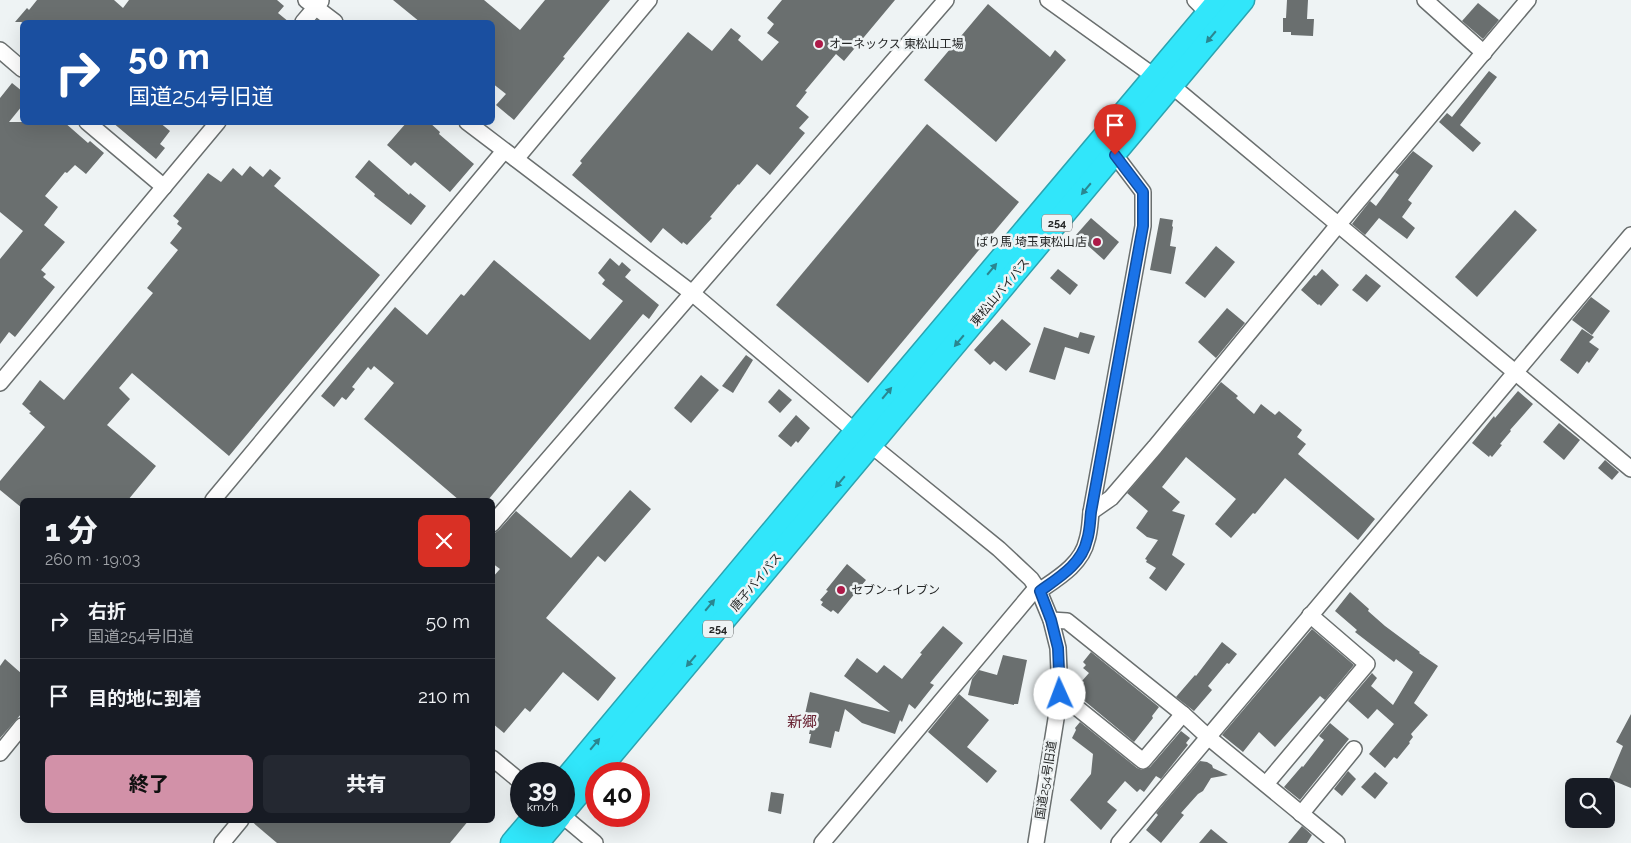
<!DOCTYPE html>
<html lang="ja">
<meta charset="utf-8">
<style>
body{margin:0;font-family:Raleway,"Noto Sans JP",sans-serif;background:#242831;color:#f1f3f6;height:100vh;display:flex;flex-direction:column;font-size:19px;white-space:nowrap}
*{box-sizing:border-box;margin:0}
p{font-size:16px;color:#9ea1a6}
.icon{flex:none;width:28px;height:28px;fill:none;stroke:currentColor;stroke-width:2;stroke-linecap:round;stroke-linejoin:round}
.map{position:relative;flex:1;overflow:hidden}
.side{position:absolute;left:20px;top:498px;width:475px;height:325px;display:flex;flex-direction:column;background:#171b24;border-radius:8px;box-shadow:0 5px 20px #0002}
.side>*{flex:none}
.guide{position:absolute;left:20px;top:20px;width:475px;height:105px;border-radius:8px;box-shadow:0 5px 20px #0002;background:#1a4fa0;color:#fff;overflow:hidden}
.tools{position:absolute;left:1565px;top:778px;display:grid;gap:10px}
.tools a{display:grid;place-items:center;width:50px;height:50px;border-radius:8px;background:#171b24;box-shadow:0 5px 20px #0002;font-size:25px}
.speed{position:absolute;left:510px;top:762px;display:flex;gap:10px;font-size:25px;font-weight:700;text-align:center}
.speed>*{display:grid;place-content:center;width:65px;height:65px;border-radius:50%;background:#171b24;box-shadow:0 5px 20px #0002;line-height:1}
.speed small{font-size:12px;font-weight:400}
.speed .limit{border:8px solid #d22;background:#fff;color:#111}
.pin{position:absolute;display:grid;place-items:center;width:42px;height:42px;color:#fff;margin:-51px -21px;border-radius:50% 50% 50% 0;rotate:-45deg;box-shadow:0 0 5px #0007}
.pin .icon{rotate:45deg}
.me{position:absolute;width:55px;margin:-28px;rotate:358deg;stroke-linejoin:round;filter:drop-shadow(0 0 4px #0008)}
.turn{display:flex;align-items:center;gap:18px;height:105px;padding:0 25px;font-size:22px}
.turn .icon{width:65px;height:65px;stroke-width:2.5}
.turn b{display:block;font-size:35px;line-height:42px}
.round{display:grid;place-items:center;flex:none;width:52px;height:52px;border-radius:8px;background:#242831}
.summary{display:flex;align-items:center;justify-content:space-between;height:85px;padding:0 25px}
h1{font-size:30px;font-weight:800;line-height:38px}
.primary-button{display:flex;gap:10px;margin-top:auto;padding:10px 25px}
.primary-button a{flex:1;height:58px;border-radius:8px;background:#d291a8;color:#111;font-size:20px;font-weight:800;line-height:58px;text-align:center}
.primary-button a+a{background:#242831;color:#f1f3f6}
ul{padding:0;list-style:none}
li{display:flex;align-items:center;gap:15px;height:75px;padding:0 25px;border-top:1px solid #363941}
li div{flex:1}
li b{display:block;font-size:19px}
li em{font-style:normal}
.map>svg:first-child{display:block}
</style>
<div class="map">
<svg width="1631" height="843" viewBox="0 0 1631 843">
<rect width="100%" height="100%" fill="#eef3f4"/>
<g fill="#6a6f6f">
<polygon points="37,0 114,0 123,8 129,0 277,0 284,6 278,13 289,22 15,22 27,8 29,10"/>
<polygon points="393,0 484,0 520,30 545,0 610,0 563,57 565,58 514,120 496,105 506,94 492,83 492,22 420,22"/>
<polygon points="782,0 895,0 844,61 836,54 805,91 807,92 796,106 809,117 799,128 805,133 770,175 757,164 739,185 738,184 710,217 712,218 687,245 683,242 682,244 663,228 651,243 572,175 582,163 580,161 688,32 712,51 731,28 741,36 738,40 762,61 779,42 767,33 774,24 767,18"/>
<polygon points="1287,0 1308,0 1307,19 1314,19 1313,36 1291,35 1291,32 1283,32 1283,18 1286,18"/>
<polygon points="1478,3 1499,20 1483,39 1462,21"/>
<polygon points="988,4 1050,57 1055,50 1066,60 996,142 924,80"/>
<polygon points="1489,71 1497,77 1460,125 1481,143 1473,152 1439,122 1447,113 1452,117"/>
<polygon points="12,83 22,91 22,106 9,122 64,122 88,143 90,141 104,153 86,174 75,165 67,173 65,172 45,196 58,207 44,225 65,242 41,270 46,274 43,277 55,287 15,337 9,332 0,344 0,259 23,231 0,212 0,98"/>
<polygon points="112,122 159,122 170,131 160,144 165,148 156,159"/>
<polygon points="407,122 429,122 440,132 439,134 474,164 450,192 415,162 411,166 387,145"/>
<polygon points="927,124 1019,202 868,383 776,305"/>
<polygon points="1413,151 1433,166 1408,200 1412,203 1402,217 1415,228 1407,239 1379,218 1365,235 1352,224 1370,201 1376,206 1399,175 1395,172"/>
<polygon points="369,160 409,195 410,193 426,206 411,225 374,196 375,194 355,177"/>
<polygon points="250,166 263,177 270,169 281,178 274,186 380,275 229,456 132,373 119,388 130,399 107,425 156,466 128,500 22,500 22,508 0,490 0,481 45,427 29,413 31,412 22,404 40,380 64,400 153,293 147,288 178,250 170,243 182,228 177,224 179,221 173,216 208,173 221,182 233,168 242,176"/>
<polygon points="1515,210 1537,230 1477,297 1455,277"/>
<polygon points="1091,218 1119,242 1104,260 1076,235"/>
<polygon points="1160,218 1173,220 1172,226 1173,227 1170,246 1176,247 1171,274 1150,270"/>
<polygon points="1216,246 1235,262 1205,298 1185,283"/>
<polygon points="610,258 619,266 622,262 631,270 625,277 659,305 649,319 643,314 488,500 459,500 364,419 394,383 374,366 371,370 368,367 352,387 355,389 346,400 342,397 334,407 321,396 395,307 427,335 461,294 464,296 494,260 590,340 623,301 602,284 605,280 598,273"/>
<polygon points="1058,269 1078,285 1070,295 1050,278"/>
<polygon points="1322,269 1339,285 1321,306 1319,304 1318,305 1301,290 1314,275 1316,276"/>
<polygon points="1366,274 1381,286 1367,302 1352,290"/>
<polygon points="1591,297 1610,311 1592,335 1572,320"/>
<polygon points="1227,308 1245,323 1216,358 1198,342"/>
<polygon points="1002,319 1031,344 1006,371 994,361 990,365 974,350"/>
<polygon points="1044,327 1078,338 1080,332 1095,336 1089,354 1065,347 1055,380 1029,372"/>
<polygon points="1582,329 1594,337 1589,342 1599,349 1589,363 1587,361 1578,374 1560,360"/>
<polygon points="746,355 753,360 733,393 722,386"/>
<polygon points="701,375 719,390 691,423 674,408"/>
<polygon points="1221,382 1238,396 1236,398 1254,414 1261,404 1275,415 1279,411 1302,430 1297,437 1306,444 1298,454 1375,519 1358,540 1285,478 1255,514 1253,513 1231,538 1215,524 1236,499 1186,457 1162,487 1180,502 1172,511 1185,515 1172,555 1185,564 1166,591 1149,578 1156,568 1146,562 1147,560 1145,559 1158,540 1147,537 1136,528 1148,511 1127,493"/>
<polygon points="779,389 792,400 780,413 768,402"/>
<polygon points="1518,391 1533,404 1510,430 1511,431 1500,444 1502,445 1492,457 1490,455 1489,457 1472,443 1494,416 1495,418"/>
<polygon points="796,415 810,428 798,443 796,441 791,447 778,436"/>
<polygon points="1559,423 1580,440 1564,460 1543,442"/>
<polygon points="1605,460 1619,472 1612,480 1598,468"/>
<polygon points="630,490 651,509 605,562 598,556 546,618 616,678 598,701 563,672 530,712 525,708 504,733 492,723 492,578 500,569 492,563 492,535 499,530 516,511 571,558"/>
<polygon points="847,564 866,580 838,614 833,610 831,612 821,605 823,602 820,600 828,591 826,590"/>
<polygon points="1350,592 1369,609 1368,611 1385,626 1420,652 1419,653 1438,666 1414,703 1428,715 1411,734 1413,737 1409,742 1410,743 1397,759 1394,757 1385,768 1369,754 1394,724 1377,709 1368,719 1348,701 1372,673 1377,678 1371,686 1393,705 1413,672 1396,659 1394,662 1355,632 1357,630 1335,611"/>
<polygon points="943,626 963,643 930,683 934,685 915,709 909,704 902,722 900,720 895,734 862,723 845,709 839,732 835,731 831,748 809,743 811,734 809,734 813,716 805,714 810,692 890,712 844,676 857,658 877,673 884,665 902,679 922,654 920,653"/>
<polygon points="1312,629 1354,665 1325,700 1320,696 1275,747 1259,732 1243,752 1222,735"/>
<polygon points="1222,642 1237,654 1229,664 1227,663 1208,686 1212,690 1194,711 1176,697 1195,675 1196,676"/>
<polygon points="1091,652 1159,707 1152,716 1153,718 1134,742 1081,698 1083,692 1082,691 1084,688 1081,685 1084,682 1082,681 1089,673 1083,668 1086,665 1083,662"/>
<polygon points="1003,655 1027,660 1018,704 1014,704 1014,705 968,695 972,679 979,670 997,675"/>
<polygon points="5,659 22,674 22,713 0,738 0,666"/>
<polygon points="959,694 989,720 967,747 997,771 987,783 928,732"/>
<polygon points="1631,714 1631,788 1609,779 1623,746 1616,742"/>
<polygon points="1080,722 1137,768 1142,770 1150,767 1181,731 1190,738 1186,743 1188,745 1161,779 1156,776 1144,792 1140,789 1137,792 1125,781 1107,802 1117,810 1101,830 1070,800 1091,774 1093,754 1072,738 1076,730 1075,728"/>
<polygon points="1330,723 1349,739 1300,800 1284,787 1302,766 1303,767 1324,740 1319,736"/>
<polygon points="1200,761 1207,762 1212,765 1213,768 1228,775 1211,778 1203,791 1198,794 1181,813 1184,815 1161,843 1146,830 1158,815 1156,813"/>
<polygon points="1348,771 1356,779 1342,796 1334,789"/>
<polygon points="1375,772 1388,783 1375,799 1361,787"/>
<polygon points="771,792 784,794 781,814 768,811"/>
<polygon points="250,820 469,820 450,843 277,843"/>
<polygon points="1302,826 1312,835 1307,843 1288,843"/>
<polygon points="1211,829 1228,843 1199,843"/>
</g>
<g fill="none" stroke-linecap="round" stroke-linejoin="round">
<g stroke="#6a6f6f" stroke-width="18">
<g id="minor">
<polyline points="306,0 335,22"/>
<polyline points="1048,0 1154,76"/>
<polyline points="1195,0 1208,13"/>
<polyline points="1425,0 1484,53"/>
<polyline points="303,22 321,1"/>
<polyline points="0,50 22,69"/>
<polyline points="1171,85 1631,469"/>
<polyline points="87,122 164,187"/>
<polyline points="467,122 692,293 871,445 999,549 1031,579 1039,591 1051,620 1058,648 1060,694 1036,843"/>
<polyline points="516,159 649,0"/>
<polyline points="0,383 218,122"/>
<polyline points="213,500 504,151"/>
<polyline points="1091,512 1111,498 1155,447 1338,225 1528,0"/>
<polyline points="492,524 946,0"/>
<path d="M 1039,591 C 1058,578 1082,564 1087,540 C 1090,531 1090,521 1091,512 L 1143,226 L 1143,192 L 1115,155"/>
<polyline points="1051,620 1067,621 1183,714 1208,737 1337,843"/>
<polyline points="1060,694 1143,761 1183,714"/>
<polyline points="0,753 22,726"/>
<polyline points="492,758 521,782"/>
<polyline points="1266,784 1367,664 1310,615"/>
<polyline points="1301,814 1354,749"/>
<polyline points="563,816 595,843"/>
<polyline points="222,843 241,820"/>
<polyline points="822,843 1037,587"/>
<polyline points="1119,843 1631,235"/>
</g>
</g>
<g stroke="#2ca3b0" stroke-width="25">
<g id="highway">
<polyline points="564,781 856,431 1219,0"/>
<polyline points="564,811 1243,0"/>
<polyline points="512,843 535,816"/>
<polyline points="537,843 560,816"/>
</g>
</g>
<use href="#minor" stroke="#fff" stroke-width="15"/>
<use href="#highway" stroke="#31e6fa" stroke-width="22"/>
</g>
<defs><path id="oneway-solid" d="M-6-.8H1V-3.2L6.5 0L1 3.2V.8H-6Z" transform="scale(1.25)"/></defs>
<g fill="#2a8690">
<use href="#oneway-solid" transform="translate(1211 37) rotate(130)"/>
<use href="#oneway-solid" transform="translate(1086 189) rotate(130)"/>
<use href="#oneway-solid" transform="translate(992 269) rotate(-50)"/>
<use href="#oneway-solid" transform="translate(959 341) rotate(130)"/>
<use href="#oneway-solid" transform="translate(887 393) rotate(-50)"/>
<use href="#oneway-solid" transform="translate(840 482) rotate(130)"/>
<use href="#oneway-solid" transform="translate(710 605) rotate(-50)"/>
<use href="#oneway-solid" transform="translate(691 661) rotate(130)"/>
<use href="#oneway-solid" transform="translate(595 744) rotate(-50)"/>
</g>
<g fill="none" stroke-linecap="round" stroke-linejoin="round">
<g stroke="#114b97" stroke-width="12">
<path id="route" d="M 1060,694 L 1058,648 L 1051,620 L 1040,591 C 1058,578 1082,564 1087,540 C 1090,531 1090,521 1091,512 L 1143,226 L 1143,192 L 1115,155"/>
</g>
<use href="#route" stroke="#1a73e8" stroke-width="9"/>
</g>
<g fill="#ad1a48" stroke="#eef3f4" stroke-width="2">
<circle cx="819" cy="44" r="5"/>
<circle cx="1097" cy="242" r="5"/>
<circle cx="841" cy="590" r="5"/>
</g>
<g text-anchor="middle" stroke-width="5" stroke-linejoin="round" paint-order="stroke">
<g fill="#eef3f4" stroke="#616464" stroke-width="1">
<rect x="1042" y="214.5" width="30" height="17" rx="4"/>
<rect x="703" y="620.5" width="30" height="17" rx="4"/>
</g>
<g font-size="11" font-weight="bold" fill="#242626">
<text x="1057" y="227">254</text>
<text x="718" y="633">254</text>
</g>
<g font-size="12" fill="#242626" stroke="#eef3f4" text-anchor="start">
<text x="829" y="48">オーネックス 東松山工場</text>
<text x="1087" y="246" text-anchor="end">ばり馬 埼玉東松山店</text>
<text x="851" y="594">セブン-イレブン</text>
</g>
<g font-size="12" fill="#242626" stroke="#eef3f4">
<text transform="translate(1000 292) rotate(-50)" y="4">東松山バイパス</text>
<text transform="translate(756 582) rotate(-50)" y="4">唐子バイパス</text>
<text transform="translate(1046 780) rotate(-81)" y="4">国道254号旧道</text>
</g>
<g font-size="15" fill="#682232" stroke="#eef3f4">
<text x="802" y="727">新郷</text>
</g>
</g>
</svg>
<div class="tools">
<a><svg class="icon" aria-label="search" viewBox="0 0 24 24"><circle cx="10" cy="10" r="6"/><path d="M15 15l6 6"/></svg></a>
</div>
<div class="speed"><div>39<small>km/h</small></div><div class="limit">40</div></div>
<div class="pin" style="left:1115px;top:155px;background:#d93025"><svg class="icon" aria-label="arrive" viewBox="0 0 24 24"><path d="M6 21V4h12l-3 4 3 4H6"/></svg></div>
<svg class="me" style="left:1060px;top:694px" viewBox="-20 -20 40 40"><circle r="19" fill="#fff"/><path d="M0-13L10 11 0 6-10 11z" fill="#1a73e8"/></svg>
<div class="guide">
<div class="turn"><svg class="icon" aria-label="right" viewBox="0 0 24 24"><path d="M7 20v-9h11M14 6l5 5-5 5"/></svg><div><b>50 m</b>国道254号旧道</div></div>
</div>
<section class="side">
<div class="summary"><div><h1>1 分</h1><p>260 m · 19:03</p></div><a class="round" style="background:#d93025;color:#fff"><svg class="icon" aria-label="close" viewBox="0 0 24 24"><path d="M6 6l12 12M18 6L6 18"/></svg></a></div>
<ul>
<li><svg class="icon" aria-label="right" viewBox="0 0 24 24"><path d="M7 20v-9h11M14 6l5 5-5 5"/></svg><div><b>右折</b><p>国道254号旧道</p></div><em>50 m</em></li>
<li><svg class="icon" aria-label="arrive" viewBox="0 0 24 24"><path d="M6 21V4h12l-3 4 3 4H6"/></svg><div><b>目的地に到着</b></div><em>210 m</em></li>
</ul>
<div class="primary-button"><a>終了</a><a>共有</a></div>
</section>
</div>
